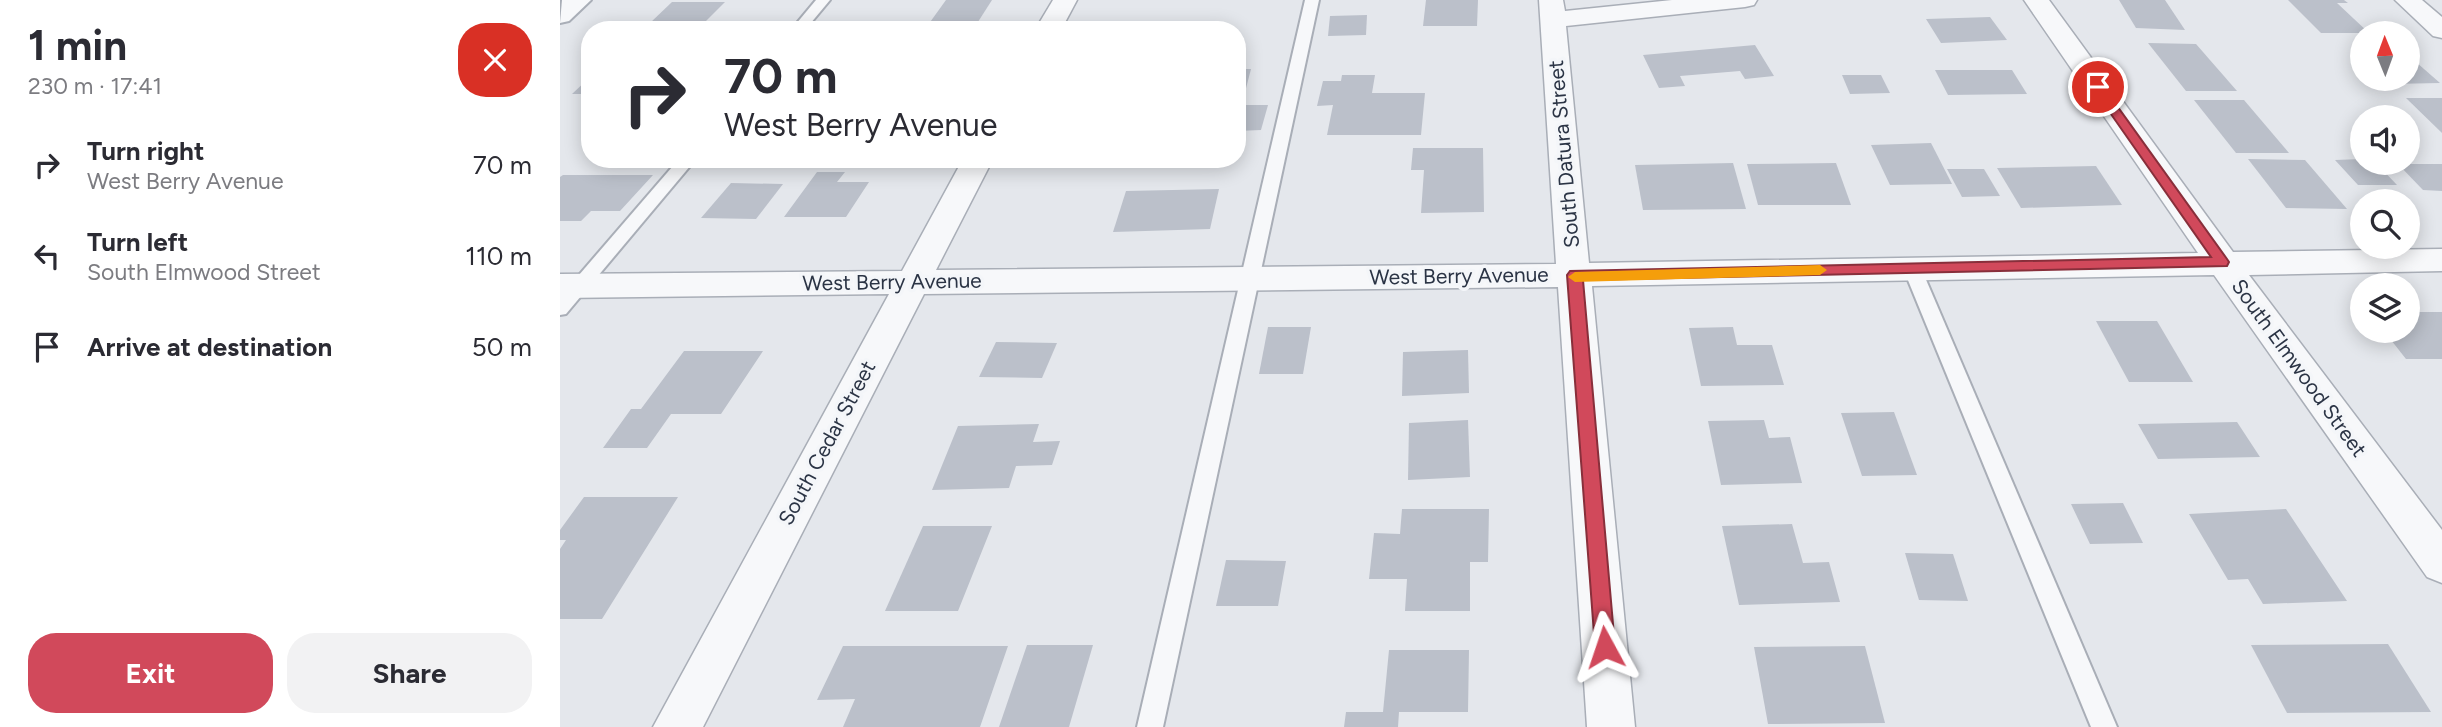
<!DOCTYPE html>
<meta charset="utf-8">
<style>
body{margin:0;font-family:Figtree,sans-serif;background:#f2f2f3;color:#2b2b33;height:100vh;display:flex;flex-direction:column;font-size:26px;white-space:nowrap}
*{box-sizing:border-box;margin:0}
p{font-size:23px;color:#7c7c81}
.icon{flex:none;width:38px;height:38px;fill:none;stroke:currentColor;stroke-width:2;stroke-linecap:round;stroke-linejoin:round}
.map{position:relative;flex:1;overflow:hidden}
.panel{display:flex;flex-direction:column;background:#fff;width:560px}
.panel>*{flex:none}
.hud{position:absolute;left:21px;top:21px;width:665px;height:147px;border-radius:28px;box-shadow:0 4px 18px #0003;background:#fff;color:#2b2b33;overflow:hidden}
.needle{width:46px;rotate:359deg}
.tools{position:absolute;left:1790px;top:21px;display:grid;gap:14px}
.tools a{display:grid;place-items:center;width:70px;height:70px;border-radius:50%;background:#fff;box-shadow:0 4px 18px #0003;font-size:35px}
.pin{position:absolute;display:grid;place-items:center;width:60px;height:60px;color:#fff;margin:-30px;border:4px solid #fff;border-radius:50%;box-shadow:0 2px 7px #0007}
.me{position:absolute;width:77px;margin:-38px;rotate:355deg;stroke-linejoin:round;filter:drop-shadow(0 0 5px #0008)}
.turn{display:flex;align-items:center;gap:24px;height:147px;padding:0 28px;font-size:32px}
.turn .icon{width:91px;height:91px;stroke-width:2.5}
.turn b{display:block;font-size:49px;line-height:60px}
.round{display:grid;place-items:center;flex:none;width:74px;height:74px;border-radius:28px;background:#f2f2f3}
.overview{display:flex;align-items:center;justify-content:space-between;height:119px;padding:0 28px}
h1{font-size:42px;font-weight:700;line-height:52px}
.primary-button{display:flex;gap:14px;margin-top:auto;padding:14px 28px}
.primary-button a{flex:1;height:80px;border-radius:28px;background:#d1495b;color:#fff;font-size:28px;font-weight:700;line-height:80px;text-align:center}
.primary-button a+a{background:#f2f2f3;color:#2b2b33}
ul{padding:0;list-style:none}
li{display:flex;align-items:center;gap:21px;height:91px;padding:0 28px}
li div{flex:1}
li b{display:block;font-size:26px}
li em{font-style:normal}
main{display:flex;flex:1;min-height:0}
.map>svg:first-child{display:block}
</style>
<main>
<section class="panel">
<div class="overview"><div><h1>1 min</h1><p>230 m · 17:41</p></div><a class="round" style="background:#d93025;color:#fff"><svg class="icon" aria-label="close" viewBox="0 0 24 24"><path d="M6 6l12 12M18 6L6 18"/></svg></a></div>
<ul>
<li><svg class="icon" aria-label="right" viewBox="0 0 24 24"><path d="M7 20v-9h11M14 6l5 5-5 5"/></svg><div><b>Turn right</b><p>West Berry Avenue</p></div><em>70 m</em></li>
<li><svg class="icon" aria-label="left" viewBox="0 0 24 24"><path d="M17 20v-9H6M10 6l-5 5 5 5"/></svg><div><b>Turn left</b><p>South Elmwood Street</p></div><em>110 m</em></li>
<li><svg class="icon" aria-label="arrive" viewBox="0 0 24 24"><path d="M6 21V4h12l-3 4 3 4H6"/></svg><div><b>Arrive at destination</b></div><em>50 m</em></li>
</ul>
<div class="primary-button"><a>Exit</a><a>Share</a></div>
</section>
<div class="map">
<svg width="1882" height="727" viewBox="0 0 1882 727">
<rect width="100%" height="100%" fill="#e4e7ec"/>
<g fill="#bbc0ca">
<polygon points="386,0 432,0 416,25 368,25"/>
<polygon points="866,0 918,0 917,26 863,26"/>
<polygon points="1559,0 1605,0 1625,30 1576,28"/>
<polygon points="1728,0 1784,0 1788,3 1777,3 1809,33 1761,33"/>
<polygon points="112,2 165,2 144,23 90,23"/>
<polygon points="807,15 806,35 768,36 770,16"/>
<polygon points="1430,17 1447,40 1381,43 1366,19"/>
<polygon points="1588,43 1636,44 1677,91 1626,91"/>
<polygon points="1195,45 1214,76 1185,79 1180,71 1120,76 1125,86 1099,88 1083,55"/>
<polygon points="1848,55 1880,83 1831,84 1826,79 1848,79"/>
<polygon points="677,69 691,69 684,96 677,96"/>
<polygon points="1375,70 1452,70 1467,94 1388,95"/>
<polygon points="782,75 815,75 812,93 865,93 861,135 767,135 773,105 757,106 763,81 781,81"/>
<polygon points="1282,75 1321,75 1330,93 1290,94"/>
<polygon points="30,77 30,94 12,94"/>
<polygon points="1846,98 1882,98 1882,133"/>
<polygon points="1634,100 1684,100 1729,153 1676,153"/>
<polygon points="677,105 708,105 701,130 677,131"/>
<polygon points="1371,143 1392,184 1330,185 1311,145"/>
<polygon points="853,148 923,148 924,212 861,213 864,170 851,170"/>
<polygon points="1688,159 1745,160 1787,209 1726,208"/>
<polygon points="1802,159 1802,163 1816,163 1837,185 1798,185 1775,160"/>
<polygon points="1173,163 1186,209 1083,210 1075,165"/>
<polygon points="1276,163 1291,205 1198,205 1187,164"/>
<polygon points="1838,164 1882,164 1882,191 1863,190"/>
<polygon points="1536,166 1562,205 1461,208 1437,168"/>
<polygon points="1387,169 1424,169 1440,196 1402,197"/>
<polygon points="257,172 285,172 277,182 309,182 286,217 224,217"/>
<polygon points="3,175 93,175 60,211 31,211 21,221 0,221 0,177"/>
<polygon points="171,183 223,184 196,219 141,218"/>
<polygon points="659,189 650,229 553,232 566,191"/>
<polygon points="1848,312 1882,312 1882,359 1846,359 1824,331 1848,331"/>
<polygon points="1536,321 1597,321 1633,382 1569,382"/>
<polygon points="708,327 751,327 743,374 699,374"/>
<polygon points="1173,327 1177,345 1212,345 1224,385 1141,386 1129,328"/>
<polygon points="436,342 497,343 482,378 419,377"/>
<polygon points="908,350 909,393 842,396 843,352"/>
<polygon points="124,351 203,351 161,414 111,414 87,448 43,448 71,409 81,409"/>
<polygon points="1334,412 1357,475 1302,476 1281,413"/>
<polygon points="908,420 910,477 848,480 849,423"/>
<polygon points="1204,420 1209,438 1230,437 1242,483 1161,485 1148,421"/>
<polygon points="1677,422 1700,457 1598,459 1578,424"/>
<polygon points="479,424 473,442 500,441 492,465 456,466 449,488 372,490 398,426"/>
<polygon points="24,497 118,497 42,619 0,619 0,549 6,540 0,540 0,530"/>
<polygon points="1563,503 1583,543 1530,544 1511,504"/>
<polygon points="842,509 929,509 928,562 910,562 910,611 845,611 847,579 809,579 814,533 840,534"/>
<polygon points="1726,509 1787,601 1703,604 1688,579 1668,580 1629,514"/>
<polygon points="1232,524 1243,563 1269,562 1280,602 1179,605 1162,526"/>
<polygon points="363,526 432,526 398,611 325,611"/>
<polygon points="1345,553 1393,554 1408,601 1359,600"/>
<polygon points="666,560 726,561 718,606 656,606"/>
<polygon points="1828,644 1871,712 1727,713 1691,645"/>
<polygon points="467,645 533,645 509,727 439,727"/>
<polygon points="283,646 448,646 420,727 283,727 295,699 257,700"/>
<polygon points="1305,646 1325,723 1208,724 1194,647"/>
<polygon points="829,650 909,650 908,712 839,712 838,727 784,727 786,712 823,712"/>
</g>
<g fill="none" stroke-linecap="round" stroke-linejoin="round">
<g stroke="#a9aeb7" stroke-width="4">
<g id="service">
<polygon points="256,0 270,0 245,30 231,30"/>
<polygon points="745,0 759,0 603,727 577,727"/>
<polygon points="119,159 136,159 6,314 0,315 0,297"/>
<polygon points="1352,262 1361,268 1557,727 1531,727 1343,268"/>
</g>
</g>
<g stroke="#a9aeb7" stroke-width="3">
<g id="minor">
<polygon points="493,0 517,0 501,30 475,30"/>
<polygon points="979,0 1003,0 1005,11 1112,0 1197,0 1194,5 1185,7 1006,26 1029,263 1638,253 1464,0 1489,0 1673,252 1882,249 1882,271 1689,275 1882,530 1882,583 1867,577 1654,275 1032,286 1075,727 1027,727 998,287 364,294 143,727 93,727 329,294 0,298 0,274 342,271 403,159 433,159 376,270 996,264"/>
<polygon points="1835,0 1862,0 1882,17 1882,38 1873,36"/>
</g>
</g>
<g stroke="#a9aeb7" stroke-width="4">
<polygon id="tertiary" points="2,0 31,0 9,21 0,23"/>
</g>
<use href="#service" fill="#f7f8fa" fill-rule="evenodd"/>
<use href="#minor" fill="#f7f8fa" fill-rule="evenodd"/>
<use href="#tertiary" fill="#f7f8fa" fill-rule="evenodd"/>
</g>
<polygon fill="#d1495b" stroke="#882f3b" stroke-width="2" points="1538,84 1542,85 1667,259 1669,262 1667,266 1023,280 1055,647 1052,654 1045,656 1038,654 1035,647 1007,275 1010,271 1651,257 1532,87"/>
<polygon fill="#f59e0b" points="1260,265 1267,270 1260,275 1015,282 1008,277 1015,272"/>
<g text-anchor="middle" stroke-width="7" stroke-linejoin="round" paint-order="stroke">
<g font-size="21" fill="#2b3445" stroke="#f4f6f9">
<text transform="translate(1004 154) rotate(-95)" y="7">South Datura Street</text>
<text transform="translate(899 276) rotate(-1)" y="7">West Berry Avenue</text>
<text transform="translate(332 282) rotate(-1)" y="7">West Berry Avenue</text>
<text transform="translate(1739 368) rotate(54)" y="7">South Elmwood Street</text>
<text transform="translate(267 443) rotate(-62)" y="7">South Cedar Street</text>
</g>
</g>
</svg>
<div class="tools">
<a><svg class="needle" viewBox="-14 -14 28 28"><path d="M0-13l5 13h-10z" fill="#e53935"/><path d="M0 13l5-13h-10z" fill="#7c7c81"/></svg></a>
<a><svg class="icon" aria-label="sound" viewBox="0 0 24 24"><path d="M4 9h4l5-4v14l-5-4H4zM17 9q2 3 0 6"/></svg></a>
<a><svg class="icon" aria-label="search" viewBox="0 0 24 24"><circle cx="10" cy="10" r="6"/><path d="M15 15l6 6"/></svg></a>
<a><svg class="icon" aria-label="layers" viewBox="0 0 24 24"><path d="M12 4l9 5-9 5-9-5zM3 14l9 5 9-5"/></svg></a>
</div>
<div class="pin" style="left:1538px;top:87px;background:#d93025"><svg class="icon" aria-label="arrive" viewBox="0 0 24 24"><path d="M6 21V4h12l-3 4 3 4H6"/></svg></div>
<svg class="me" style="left:1045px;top:647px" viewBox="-20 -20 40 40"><path d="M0-17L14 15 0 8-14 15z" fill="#d1495b" stroke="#fff" stroke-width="4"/></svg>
<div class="hud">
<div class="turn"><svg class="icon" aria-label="right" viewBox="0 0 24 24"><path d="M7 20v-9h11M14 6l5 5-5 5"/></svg><div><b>70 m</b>West Berry Avenue</div></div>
</div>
</div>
</main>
